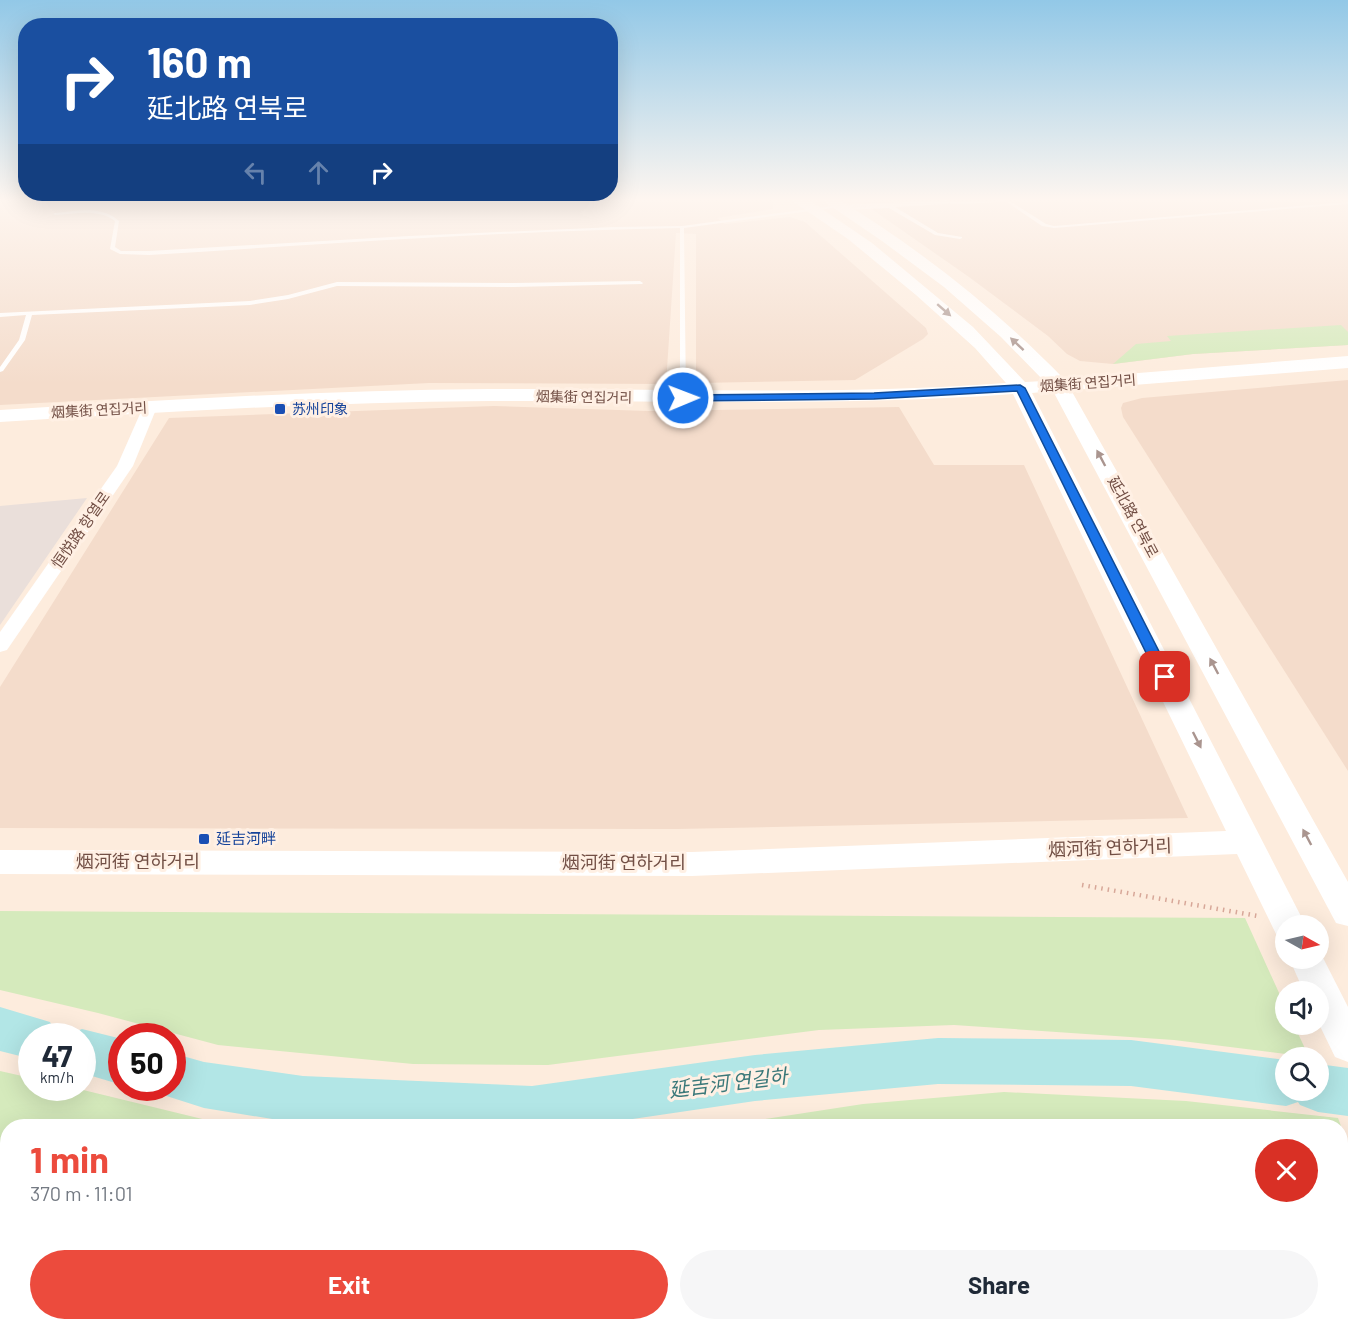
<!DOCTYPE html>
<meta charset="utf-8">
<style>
body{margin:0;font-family:Barlow,"Noto Sans SC","Noto Sans KR",sans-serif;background:#f6f6f7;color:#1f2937;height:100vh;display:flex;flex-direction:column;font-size:22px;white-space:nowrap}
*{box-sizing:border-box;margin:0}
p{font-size:20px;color:#747a83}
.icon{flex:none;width:33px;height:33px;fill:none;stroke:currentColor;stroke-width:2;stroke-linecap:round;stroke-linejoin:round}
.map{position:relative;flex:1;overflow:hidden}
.panel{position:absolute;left:0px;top:1119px;width:1348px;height:212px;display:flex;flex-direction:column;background:#fff;border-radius:24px 24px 0 0;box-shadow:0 6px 24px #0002}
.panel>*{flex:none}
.guide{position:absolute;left:18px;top:18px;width:600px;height:183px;border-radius:24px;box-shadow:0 6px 24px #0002;background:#1a4fa0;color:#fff;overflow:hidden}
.needle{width:39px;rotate:98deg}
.tools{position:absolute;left:1275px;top:915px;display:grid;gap:12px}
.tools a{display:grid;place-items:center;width:54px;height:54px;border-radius:50%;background:#fff;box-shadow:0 6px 24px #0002;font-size:30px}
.speed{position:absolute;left:18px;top:1023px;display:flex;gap:12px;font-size:30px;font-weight:700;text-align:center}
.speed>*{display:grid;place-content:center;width:78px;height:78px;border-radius:50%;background:#fff;box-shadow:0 6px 24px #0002;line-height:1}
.speed small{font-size:15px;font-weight:400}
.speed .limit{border:9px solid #d22;background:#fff;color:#111}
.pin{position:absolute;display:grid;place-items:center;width:51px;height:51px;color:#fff;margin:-26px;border-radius:12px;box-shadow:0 3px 9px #0006}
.me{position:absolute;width:66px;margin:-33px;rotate:89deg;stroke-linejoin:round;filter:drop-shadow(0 0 4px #0008)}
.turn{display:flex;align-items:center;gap:21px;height:126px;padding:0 30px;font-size:27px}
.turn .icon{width:78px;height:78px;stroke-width:2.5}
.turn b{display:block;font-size:42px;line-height:51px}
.lanes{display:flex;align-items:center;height:57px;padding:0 30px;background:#0003;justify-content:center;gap:30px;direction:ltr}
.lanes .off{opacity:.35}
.round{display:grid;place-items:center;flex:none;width:63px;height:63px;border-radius:32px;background:#f6f6f7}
.summary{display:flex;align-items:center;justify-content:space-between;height:102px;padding:0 30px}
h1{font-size:36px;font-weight:700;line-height:45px;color:#ec4b3d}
.cta{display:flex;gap:12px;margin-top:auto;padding:12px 30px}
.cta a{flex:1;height:69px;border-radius:36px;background:#ec4b3d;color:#fff;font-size:24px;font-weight:700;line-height:69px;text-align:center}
.cta a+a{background:#f6f6f7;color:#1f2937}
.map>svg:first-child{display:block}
</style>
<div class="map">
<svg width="1348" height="1330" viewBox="0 0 1348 1330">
<rect width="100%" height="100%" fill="#fdecdd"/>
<g fill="#f4dccb">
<polygon points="0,198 765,198 773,201 773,209 717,218 725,224 790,217 805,222 926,328 928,334 923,339 855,380 696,383 696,234 676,233 666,384 429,383 0,405"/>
<polygon points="868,198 1340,198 1348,203 1348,345 1193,354 1113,364 1080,361 1067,354 1048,336 969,277 863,203 875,202"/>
<polygon points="1348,380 1348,771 1123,417 1121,408 1123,403 1142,398"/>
<polygon points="494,406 649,411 899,407 934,465 1024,465 1188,818 677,829 0,828 0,687 169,418"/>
</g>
<polygon fill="#eadfda" points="87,498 0,625 0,506"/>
<g fill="#d5eabc">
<polygon points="1341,325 1348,332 1348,345 1193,354 1113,364 1136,344 1171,341 1167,336"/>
<polygon points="0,911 1245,918 1285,1006 1286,1024 1294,1025 1309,1057 1174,1040 954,1025 819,1030 548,1065 413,1064 218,1045 98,1013 0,990"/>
<polygon points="0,1071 31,1078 32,1088 75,1088 231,1126 8,1126 8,1297 0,1297"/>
<polygon points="1004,1092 1186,1101 1338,1118 1341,1126 719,1126 863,1104"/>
<polygon points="1341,1127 1348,1144 1348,1291 1341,1291"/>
</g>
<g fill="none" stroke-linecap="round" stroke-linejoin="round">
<g fill="#b2e6e6" fill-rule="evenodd">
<polygon points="0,1007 50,1022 57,1036 32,1036 32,1059 0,1051"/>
<polygon points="82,1029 122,1039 122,1085 82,1073 82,1036 64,1036"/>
<polygon points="938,1038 1131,1040 1286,1060 1286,1090 1318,1090 1318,1064 1348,1068 1348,1116 1318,1112 1300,1105 1298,1102 1286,1106 1131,1086 938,1084 755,1101 585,1126 358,1126 303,1124 204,1108 154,1092 152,1088 172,1088 172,1053 204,1062 303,1076 532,1086 755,1055"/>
</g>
<polyline stroke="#d7a798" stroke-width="4.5" stroke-dasharray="1.5 5" stroke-linecap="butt" points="1082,885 1258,916"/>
<polyline stroke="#d7a798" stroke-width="6" stroke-dasharray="2 7" stroke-linecap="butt" points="1328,1330 1348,1325"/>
<g fill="#fff" fill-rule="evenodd">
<path d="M 948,200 L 954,202 L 1008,200 L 1046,224 L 1054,226 L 1348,202 L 1348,204 L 1054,228 L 1042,226 L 1007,202 L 954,204 L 949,203 L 946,204 L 895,207 L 938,233 L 962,237 L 962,238 L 960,239 L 935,235 L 889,208 L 844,210 L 842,209 L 844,208 L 874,206 L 840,207 L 684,228 L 686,398 L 683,400 L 680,398 L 680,228 C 503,231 326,244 149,255 L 120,254 L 110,249 L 115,221 C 98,208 75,214 55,215 L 53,214 L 55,213 C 77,211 102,205 119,221 L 115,247 L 121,251 L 149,251 L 409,236 L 614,227 L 682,226 L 840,205 Z"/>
<polygon points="640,281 643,283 642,284 513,287 337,286 288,299 250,305 32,315 25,340 3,371 0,372 0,367 19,340 26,315 0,317 0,313 250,301 288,295 337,282 513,283"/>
</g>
<polygon fill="#fff" fill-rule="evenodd" points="150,403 157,407 133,466 7,650 0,652 0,632 117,466 143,407"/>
<g fill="#fff" fill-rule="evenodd">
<path d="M 788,198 L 806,198 L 872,243 L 973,327 L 1025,382 L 1044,381 L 1001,337 L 944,287 L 882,241 L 819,198 L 836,198 C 920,249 996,309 1064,379 L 1348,356 L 1348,368 L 1071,390 L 1348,882 L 1348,926 L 1336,923 L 1053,391 L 1032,393 L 1306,926 L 1286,926 L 1286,939 L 1277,936 L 1237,854 L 692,876 L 0,874 L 0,850 L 692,852 L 1226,831 L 1013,394 C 838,407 664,400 489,401 C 326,402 163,412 0,422 L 0,410 C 163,400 327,390 490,389 C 662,388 834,396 1006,383 L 975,348 L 916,295 L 848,239 Z"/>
<polygon points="1318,948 1348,1007 1348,1062 1335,1057 1318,1022 1318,992 1304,992 1289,958 1318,958"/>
</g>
</g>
<defs><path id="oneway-solid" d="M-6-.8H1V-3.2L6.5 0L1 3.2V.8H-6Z" transform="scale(1.5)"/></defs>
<g fill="#aa958f">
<use href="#oneway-solid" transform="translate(944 310) rotate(41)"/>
<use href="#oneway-solid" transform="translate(1017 344) rotate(-137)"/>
<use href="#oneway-solid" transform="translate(1101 458) rotate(-118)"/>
<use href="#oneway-solid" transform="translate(1214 666) rotate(-118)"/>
<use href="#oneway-solid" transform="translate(1197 740) rotate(63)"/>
<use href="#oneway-solid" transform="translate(1307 837) rotate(-118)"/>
</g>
<linearGradient id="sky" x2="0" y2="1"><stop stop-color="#92c8e7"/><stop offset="0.52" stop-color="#fef6f0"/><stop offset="1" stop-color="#fef6f0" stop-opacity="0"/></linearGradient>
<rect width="1348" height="384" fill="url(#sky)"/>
<polygon fill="#1a73e8" stroke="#114b97" stroke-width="1.5" points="1020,385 1025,388 1172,677 1170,680 1165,682 1158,677 1017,391 874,399 683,401 678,398 683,395 874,393"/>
<g fill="#1a4fb4" stroke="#fff0e4" stroke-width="2">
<rect x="274" y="403" width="12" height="12" rx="3"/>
<rect x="198" y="833" width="12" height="12" rx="3"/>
</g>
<g text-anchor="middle" stroke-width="6" stroke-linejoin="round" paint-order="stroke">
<g font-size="14" fill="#724f45" stroke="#fff0e4">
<text transform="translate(1088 383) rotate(-4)" y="5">烟集街 연집거리</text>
<text transform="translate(584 397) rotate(1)" y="5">烟集街 연집거리</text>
<text transform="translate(99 410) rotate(-3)" y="5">烟集街 연집거리</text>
</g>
<g font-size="14" fill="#164399" stroke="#fff0e4" text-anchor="start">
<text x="292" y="414">苏州印象</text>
</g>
<g font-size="15" fill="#724f45" stroke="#fff0e4">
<text transform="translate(1133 517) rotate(62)" y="5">延北路 연북로</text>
<text transform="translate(81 530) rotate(-55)" y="5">恒悦路 항열로</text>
</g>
<g font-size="15" fill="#164399" stroke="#fff0e4" text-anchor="start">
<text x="216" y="844">延吉河畔</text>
</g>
<g font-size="18" fill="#724f45" stroke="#fff0e4">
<text transform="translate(1110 848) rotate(-2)" y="6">烟河街 연하거리</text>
<text x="138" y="868">烟河街 연하거리</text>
<text x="624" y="869">烟河街 연하거리</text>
</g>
<g font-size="20" font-style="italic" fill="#3a7879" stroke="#fff0e4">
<text transform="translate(728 1083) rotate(-7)" y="7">延吉河 연길하</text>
</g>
</g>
</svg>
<div class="tools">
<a><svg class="needle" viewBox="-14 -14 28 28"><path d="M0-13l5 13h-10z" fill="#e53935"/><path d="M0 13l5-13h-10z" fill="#747a83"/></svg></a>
<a><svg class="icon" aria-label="sound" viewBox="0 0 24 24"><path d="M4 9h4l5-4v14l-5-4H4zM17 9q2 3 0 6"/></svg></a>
<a><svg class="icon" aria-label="search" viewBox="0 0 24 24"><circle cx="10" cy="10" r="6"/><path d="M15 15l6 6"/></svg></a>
</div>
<div class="speed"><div>47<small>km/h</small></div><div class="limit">50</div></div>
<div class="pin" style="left:1165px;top:677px;background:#d93025"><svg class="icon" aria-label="arrive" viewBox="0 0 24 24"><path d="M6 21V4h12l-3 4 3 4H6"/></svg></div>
<svg class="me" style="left:683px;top:398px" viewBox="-20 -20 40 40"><circle r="17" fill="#1a73e8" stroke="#fff" stroke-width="3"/><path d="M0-11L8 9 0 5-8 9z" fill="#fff"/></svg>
<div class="guide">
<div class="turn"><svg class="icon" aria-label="right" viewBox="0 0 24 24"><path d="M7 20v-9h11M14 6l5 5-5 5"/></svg><div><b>160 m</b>延北路 연북로</div></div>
<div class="lanes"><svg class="icon off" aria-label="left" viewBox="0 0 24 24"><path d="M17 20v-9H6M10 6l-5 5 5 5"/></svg><svg class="icon off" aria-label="ahead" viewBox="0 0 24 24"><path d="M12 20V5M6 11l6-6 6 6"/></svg><svg class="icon" aria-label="right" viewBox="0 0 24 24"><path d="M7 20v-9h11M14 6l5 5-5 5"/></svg></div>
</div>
<section class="panel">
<div class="summary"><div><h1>1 min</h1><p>370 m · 11:01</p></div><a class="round" style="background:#d93025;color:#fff"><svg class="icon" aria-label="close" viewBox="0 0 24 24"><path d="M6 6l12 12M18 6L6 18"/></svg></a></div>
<div class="cta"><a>Exit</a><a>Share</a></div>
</section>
</div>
